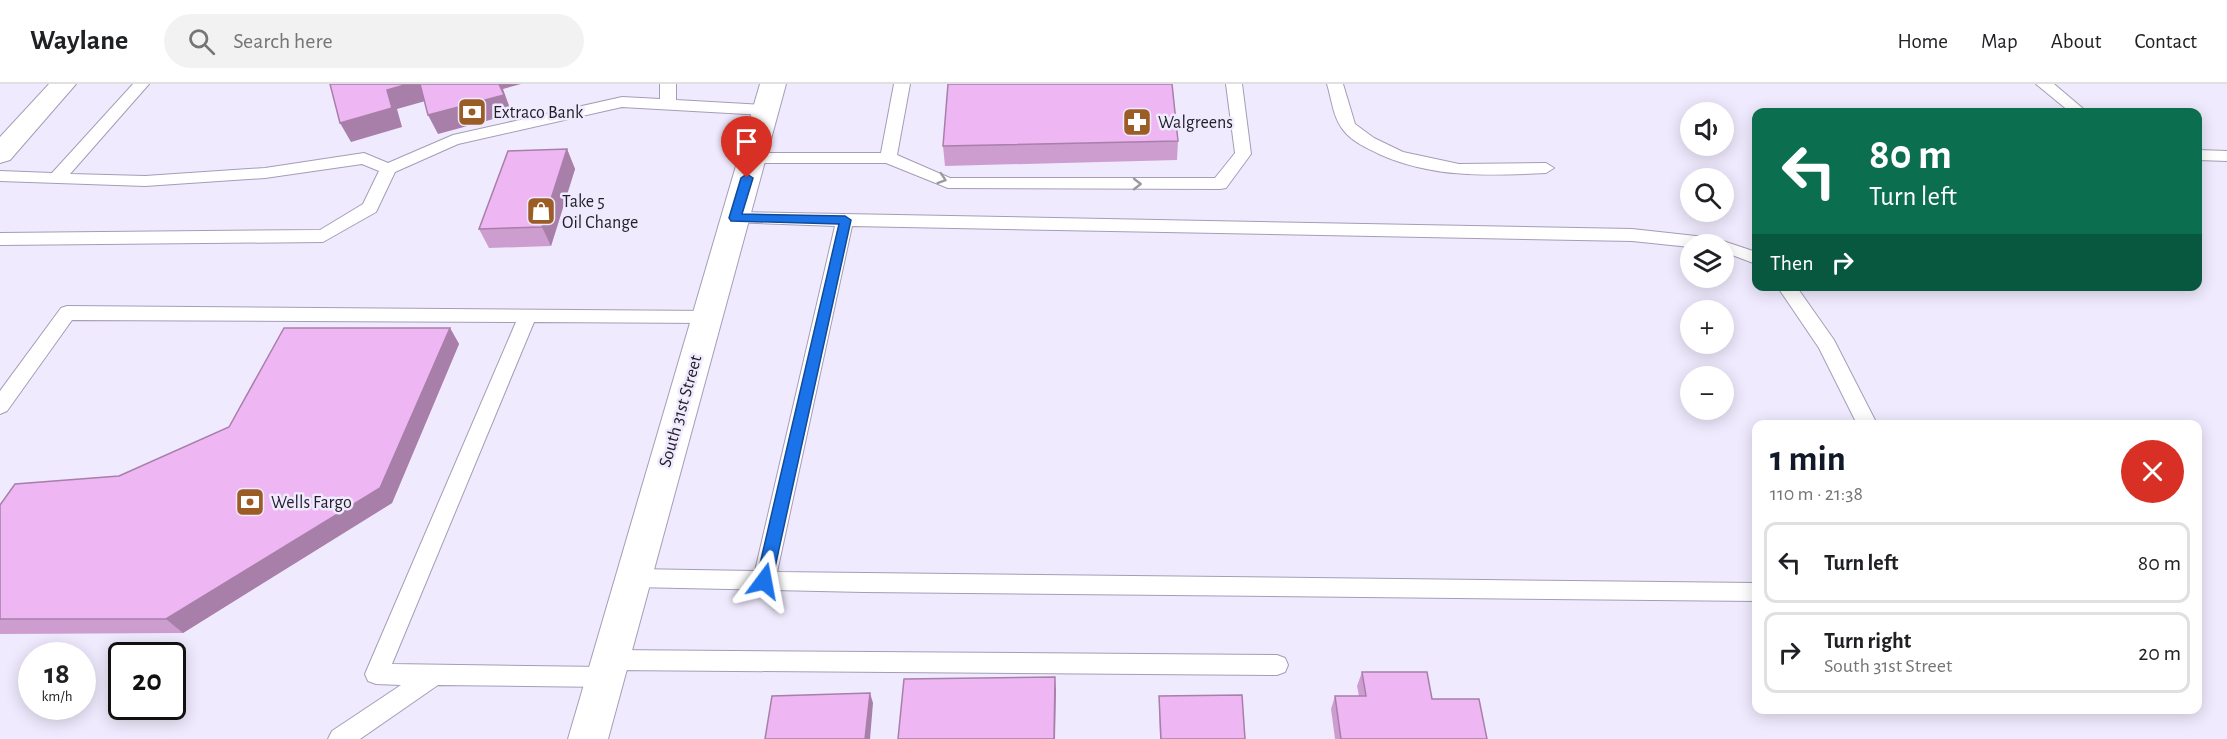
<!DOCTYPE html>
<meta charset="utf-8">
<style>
body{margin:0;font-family:"Alegreya Sans",sans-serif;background:#f2f2f2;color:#202124;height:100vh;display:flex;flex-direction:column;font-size:22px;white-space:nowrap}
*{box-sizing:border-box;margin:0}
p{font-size:20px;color:#757577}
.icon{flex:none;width:33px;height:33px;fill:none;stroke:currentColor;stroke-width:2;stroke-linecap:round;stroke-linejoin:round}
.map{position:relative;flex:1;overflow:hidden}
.sheet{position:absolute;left:1752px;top:336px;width:450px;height:294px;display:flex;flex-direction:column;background:#fff;border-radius:12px;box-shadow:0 3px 15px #0003}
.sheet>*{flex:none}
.banner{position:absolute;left:1752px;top:24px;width:450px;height:183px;border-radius:12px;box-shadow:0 3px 15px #0003;background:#0b6e4f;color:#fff;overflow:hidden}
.fabs{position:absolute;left:1680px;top:18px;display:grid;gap:12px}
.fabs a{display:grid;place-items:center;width:54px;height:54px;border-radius:50%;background:#fff;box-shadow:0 3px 15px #0003;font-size:30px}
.speed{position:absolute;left:18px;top:558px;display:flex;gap:12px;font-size:30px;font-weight:700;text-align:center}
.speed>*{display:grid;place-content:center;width:78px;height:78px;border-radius:50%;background:#fff;box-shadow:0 3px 15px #0003;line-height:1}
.speed small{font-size:15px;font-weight:400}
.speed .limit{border:3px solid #111;border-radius:9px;background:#fff;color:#111}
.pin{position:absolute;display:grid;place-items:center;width:51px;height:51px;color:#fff;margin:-62px -26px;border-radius:50% 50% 50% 0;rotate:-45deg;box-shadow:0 0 6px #0007}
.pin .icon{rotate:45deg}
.me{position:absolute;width:66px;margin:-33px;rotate:13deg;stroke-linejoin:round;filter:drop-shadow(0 0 4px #0008)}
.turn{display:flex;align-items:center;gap:21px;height:126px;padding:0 18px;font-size:27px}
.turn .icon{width:78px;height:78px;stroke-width:2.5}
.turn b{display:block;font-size:42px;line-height:51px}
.then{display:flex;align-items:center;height:57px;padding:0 18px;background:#0003;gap:12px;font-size:22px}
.round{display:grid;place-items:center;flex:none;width:63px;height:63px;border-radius:32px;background:#f2f2f2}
.overview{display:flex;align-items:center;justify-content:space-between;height:102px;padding:0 18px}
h1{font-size:36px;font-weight:600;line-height:45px;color:#111827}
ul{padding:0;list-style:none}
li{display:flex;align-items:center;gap:18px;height:81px;margin:0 12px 9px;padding:0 6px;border:3px solid #e0e0e0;border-radius:12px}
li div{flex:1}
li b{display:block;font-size:22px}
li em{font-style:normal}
header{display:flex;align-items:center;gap:36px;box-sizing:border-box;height:84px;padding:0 30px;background:#fff;border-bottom:2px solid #e0e0e0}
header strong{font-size:28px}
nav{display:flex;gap:33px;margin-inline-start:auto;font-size:21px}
.search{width:420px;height:54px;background:#f2f2f2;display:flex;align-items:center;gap:15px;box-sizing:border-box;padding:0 21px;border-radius:33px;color:#757577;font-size:22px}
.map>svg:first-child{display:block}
</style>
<header>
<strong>Waylane</strong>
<div class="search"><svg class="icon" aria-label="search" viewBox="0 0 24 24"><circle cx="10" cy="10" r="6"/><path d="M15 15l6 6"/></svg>Search here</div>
<nav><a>Home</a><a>Map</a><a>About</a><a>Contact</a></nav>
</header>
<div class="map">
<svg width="2227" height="655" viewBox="0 0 2227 655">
<rect width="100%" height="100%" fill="#f0eafe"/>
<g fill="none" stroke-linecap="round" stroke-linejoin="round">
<g stroke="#a59db5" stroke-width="2">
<g id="lane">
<polygon points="133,0 149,0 70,90 145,92 265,84 364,69 388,79 453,51 622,13 660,15 660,0 676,0 676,16 766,21 774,26 766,31 622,23 458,60 395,88 376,128 323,158 0,161 0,149 320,146 363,120 379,87 362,80 265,94 145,102 0,97 0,87 52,89"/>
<polygon points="894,0 910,0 897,71 950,94 1215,94 1235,69 1226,0 1242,0 1251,70 1226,104 1220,105 948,104 886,79 753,79 745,74 753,69 881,69"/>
<path d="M 1327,0 L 1343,0 L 1355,40 L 1374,54 L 1403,68 L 1459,80 L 1546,79 L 1554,84 L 1546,89 C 1488,92 1432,94 1379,70 C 1367,64 1353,58 1344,47 C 1333,34 1332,16 1327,0 Z"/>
<polygon points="2036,0 2054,0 2087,28 2070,28"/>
<polygon points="2198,66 2227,67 2227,77 2198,76"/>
<polygon points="735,128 1632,145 1714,154 1756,168 1756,180 1724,168 1724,160 1690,160 1690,163 1632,157 852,142 777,488 1756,499 1756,517 864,508 633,503 625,501 622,494 625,487 633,485 755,487 835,142 729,138 726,134"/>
<polygon points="1777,202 1796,202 1834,256 1877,340 1857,340 1819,264"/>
<polygon points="67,222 713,227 716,232 713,237 707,239 534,238 392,580 603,583 600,576 603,569 611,566 1277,571 1285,574 1288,581 1285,588 1277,591 614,586 617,593 614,600 606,603 438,601 360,655 328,655 332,647 401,601 376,600 368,597 365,590 516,238 72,236 7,327 0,330 0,307 61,224"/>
</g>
</g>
<g stroke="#a59db5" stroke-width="2">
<polygon id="street" points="49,0 76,0 10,76 0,79 0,53"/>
</g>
<g stroke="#a59db5" stroke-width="2">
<polygon id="secondary" points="760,0 786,0 608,655 568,655"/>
</g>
<use href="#lane" fill="#fff" fill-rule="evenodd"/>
<use href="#street" fill="#fff" fill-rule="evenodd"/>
<use href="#secondary" fill="#fff" fill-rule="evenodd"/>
</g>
<g fill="#cd9dd0">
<polygon points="1178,57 1177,76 945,82 943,62"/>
<polygon points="567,65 575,85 551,162 489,164 479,145"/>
<polygon points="450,244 459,260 392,419 183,549 0,550 0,421 119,392"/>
<polygon points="1362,588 1432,615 1487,655 1335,655 1331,625 1335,612 1359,612 1357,602"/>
<polygon points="1159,612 1245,655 1160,655 1159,622"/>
</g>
<g fill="#a77fa9">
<polygon points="408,0 421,0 429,16 397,25 402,43 351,58 340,39 387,6"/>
<polygon points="499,0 521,0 503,5 512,30 438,50 428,31"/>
<polygon points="567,65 575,85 551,162 542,143"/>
<polygon points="450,244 459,260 392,419 183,549 166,535"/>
<polygon points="1055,593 1056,606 1055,655 1054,655"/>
<polygon points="870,609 873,619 870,655 865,655"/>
</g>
<g fill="#eeb6f2" stroke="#a77fa9" stroke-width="1.5">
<polygon points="330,0 408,0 387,6 392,24 340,39"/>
<polygon points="420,0 499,0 504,11 428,31"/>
<polygon points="948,0 1172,0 1178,57 943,62"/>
<polygon points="567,65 542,143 479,145 508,67"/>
<polygon points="284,244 450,244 380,404 166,535 0,535 0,421 15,400 119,392 229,343"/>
<polygon points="1362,588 1427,588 1432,615 1479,615 1487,655 1341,655 1335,612 1366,612"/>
<polygon points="1055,593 1054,655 898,655 904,595"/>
<polygon points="870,609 865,655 765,655 772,612"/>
<polygon points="1242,611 1245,655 1161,655 1159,612"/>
</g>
<defs><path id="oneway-chevron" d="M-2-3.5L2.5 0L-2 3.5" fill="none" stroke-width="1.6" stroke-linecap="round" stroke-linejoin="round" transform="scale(1.5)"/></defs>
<g stroke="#9b9a9e">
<use href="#oneway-chevron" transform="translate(942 95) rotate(18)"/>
<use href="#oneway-chevron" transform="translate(1137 100)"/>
</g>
<polygon fill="#1a73e8" stroke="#114b97" stroke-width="1.5" points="747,90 753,94 742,130 845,132 851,136 772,497 764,504 756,497 839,140 731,137 729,134 741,94"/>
<defs>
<g id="bank-square" transform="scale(1.5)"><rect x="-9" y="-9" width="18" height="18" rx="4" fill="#9c5c26" stroke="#f0eafe"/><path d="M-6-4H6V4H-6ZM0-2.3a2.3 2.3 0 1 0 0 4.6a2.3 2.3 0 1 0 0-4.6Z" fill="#fff"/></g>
<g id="pharmacy-square" transform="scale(1.5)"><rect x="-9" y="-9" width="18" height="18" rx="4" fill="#9c5c26" stroke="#f0eafe"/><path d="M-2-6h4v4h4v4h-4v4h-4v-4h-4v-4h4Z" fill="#fff"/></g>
<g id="shop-square" transform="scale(1.5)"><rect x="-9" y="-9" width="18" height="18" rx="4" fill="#9c5c26" stroke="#f0eafe"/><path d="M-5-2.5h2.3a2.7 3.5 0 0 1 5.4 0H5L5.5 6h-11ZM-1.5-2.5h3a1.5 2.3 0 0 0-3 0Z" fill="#fff"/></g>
</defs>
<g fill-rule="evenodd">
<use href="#bank-square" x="472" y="28"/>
<use href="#pharmacy-square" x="1137" y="38"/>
<use href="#shop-square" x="541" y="127"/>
<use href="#bank-square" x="250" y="418"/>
</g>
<g text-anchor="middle" stroke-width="5" stroke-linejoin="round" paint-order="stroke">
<g font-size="18" fill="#211e27" stroke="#f0eafe" text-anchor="start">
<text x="493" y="34">Extraco Bank</text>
<text x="1158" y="44">Walgreens</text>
<text x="562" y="123">Take 5<tspan x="562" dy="21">Oil Change</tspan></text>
<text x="271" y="424">Wells Fargo</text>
</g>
<g font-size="18" fill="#211e27" stroke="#f0eafe">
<text transform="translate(680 327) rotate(-74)" y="6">South 31st Street</text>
</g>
</g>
</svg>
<div class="fabs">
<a><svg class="icon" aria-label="sound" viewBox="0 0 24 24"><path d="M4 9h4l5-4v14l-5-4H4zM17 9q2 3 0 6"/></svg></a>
<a><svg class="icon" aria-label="search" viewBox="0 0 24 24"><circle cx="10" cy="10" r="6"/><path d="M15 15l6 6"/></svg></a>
<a><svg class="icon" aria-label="layers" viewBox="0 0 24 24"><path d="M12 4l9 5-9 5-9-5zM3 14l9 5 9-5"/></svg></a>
<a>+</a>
<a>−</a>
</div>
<div class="speed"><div>18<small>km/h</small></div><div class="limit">20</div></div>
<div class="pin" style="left:747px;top:94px;background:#d93025"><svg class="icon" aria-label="arrive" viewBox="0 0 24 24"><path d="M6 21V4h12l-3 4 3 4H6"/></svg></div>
<svg class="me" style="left:764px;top:497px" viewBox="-20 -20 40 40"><path d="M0-17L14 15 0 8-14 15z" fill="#1a73e8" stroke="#fff" stroke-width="4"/></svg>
<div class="banner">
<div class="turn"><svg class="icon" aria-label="left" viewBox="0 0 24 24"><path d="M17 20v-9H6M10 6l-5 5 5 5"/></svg><div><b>80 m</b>Turn left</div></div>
<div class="then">Then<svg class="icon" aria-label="right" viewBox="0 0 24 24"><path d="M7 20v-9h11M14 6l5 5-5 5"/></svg></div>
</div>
<section class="sheet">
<div class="overview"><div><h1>1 min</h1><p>110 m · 21:38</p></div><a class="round" style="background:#d93025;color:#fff"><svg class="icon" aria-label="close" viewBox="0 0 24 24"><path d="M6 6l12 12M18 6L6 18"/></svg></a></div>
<ul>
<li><svg class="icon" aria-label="left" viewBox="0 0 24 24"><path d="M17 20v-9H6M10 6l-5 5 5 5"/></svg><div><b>Turn left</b></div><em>80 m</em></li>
<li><svg class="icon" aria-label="right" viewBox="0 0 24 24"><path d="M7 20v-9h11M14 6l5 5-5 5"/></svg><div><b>Turn right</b><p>South 31st Street</p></div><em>20 m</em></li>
</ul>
</section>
</div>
